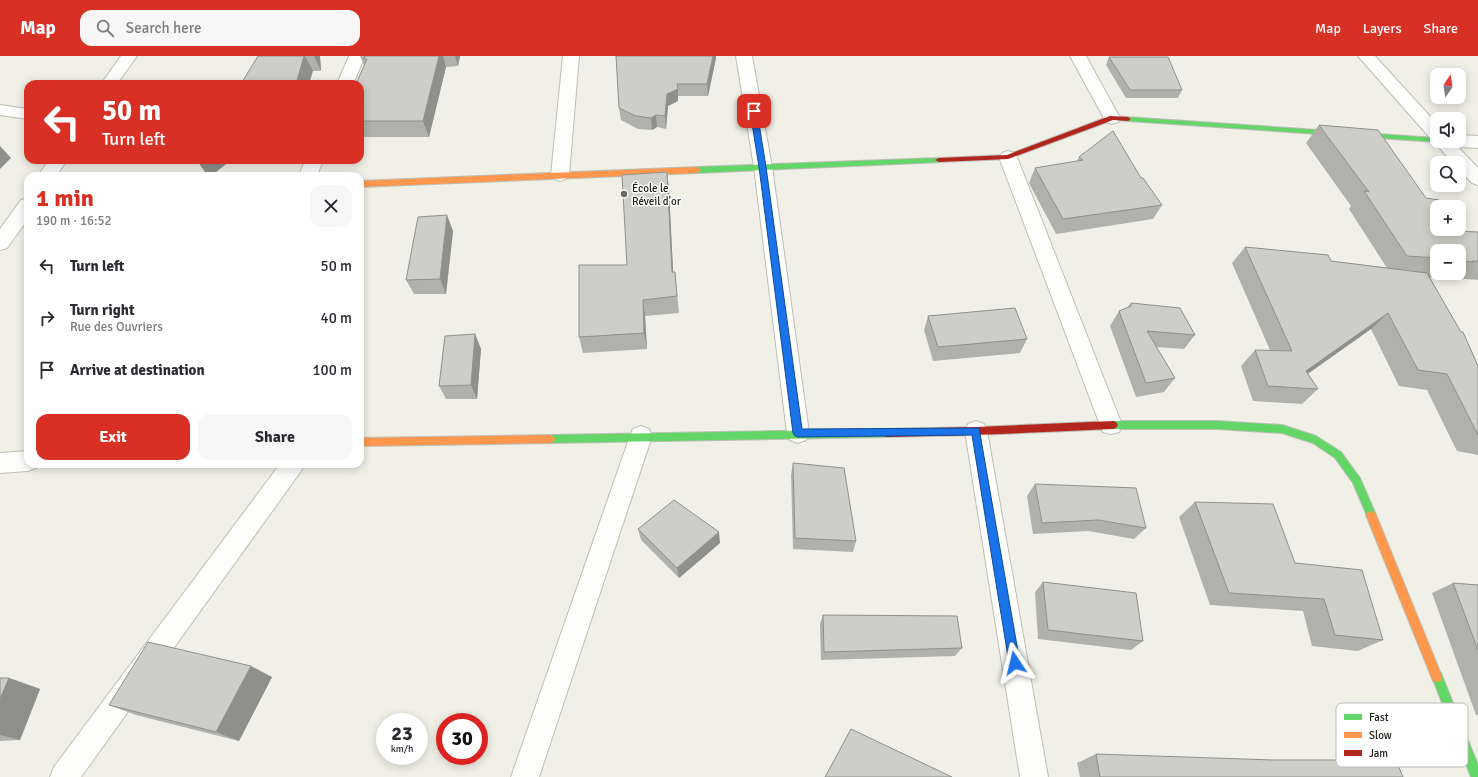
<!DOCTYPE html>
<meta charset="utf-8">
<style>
body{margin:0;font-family:Signika,sans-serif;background:#f7f7f7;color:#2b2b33;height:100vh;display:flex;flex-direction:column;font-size:15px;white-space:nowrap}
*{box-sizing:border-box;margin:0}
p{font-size:13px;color:#7c7c81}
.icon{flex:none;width:22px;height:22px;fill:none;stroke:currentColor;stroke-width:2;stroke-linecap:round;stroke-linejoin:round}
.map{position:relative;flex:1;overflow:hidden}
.panel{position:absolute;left:24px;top:116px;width:340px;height:296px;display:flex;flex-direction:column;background:#fff;border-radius:12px;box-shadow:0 2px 10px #0003}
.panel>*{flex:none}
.hud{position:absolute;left:24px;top:24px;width:340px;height:84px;border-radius:12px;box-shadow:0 2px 10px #0003;background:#d93025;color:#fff;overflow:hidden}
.needle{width:26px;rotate:13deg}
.fabs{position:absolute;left:1430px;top:12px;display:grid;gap:8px}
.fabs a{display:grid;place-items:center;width:36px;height:36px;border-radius:8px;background:#fff;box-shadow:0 2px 10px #0003;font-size:20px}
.speed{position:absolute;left:376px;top:657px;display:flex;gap:8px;font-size:20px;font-weight:700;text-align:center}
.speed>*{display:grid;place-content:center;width:52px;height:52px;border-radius:50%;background:#fff;box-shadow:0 2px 10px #0003;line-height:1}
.speed small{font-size:10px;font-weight:400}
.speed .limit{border:6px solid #d22;background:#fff;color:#111}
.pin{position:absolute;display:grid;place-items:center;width:34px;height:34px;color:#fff;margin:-17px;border-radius:8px;box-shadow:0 2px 6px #0006}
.me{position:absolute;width:44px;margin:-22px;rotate:350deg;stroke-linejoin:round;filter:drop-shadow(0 0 3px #0008)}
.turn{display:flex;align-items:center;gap:14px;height:84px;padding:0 12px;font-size:18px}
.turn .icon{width:52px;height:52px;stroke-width:2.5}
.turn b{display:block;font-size:28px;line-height:34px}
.round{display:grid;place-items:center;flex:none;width:42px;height:42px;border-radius:12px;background:#f7f7f7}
.head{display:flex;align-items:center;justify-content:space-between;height:68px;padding:0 12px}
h1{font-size:24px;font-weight:800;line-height:30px;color:#d93025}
.action{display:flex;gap:8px;margin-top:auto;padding:8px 12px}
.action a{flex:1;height:46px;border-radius:12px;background:#d93025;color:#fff;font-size:16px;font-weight:800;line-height:46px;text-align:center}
.action a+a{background:#f7f7f7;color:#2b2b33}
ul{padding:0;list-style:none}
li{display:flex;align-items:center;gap:12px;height:52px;padding:0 12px}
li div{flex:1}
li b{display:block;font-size:15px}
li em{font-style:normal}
header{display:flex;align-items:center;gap:24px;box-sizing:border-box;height:56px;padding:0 20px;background:#d93025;color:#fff}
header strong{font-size:19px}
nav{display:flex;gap:22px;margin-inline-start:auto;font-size:14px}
.search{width:280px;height:36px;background:#f7f7f7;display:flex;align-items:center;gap:10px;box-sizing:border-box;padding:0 14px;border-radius:12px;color:#7c7c81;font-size:15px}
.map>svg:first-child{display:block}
</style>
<header>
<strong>Map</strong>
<div class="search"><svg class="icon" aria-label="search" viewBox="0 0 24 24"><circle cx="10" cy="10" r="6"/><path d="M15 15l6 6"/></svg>Search here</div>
<nav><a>Map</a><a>Layers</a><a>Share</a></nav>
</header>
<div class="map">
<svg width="1478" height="721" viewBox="0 0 1478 721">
<rect width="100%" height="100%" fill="#f0f0e7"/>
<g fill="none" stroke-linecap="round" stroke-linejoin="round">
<g stroke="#bebeb7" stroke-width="2">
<g id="street">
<polygon points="121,0 137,0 117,28 101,28"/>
<polygon points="349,0 365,0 353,28 337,28"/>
<polygon points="563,0 579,0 569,119 566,123 560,125 554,123 551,119"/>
<polygon points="736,0 752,0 772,111 809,377 806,384 798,387 790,384 787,377 754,111"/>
<polygon points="1070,0 1086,0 1120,62 1118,66 1112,68 1106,66"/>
<polygon points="1358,0 1375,0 1437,68 1437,85 1459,85 1459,79 1478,80 1478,92 1458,91 1478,112 1478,129 1472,127 1459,113 1459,107 1453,107 1437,89 1435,84 1431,83"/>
<polygon points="0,49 28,53 28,63 0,59"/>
<polygon points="1008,95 1014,97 1017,101 1122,369 1119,376 1111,378 1103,376 1100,369 999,101 1002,97"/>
<polygon points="49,104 67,104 56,120 38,120"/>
<polygon points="305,104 323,104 317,120 299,120"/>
<polygon points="28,142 28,163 7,192 0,194 0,173 21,144"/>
<polygon points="976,365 984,368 987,375 1048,721 1020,721 965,375 968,368"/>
<polygon points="641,370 649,373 652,380 539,721 511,721 630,380 633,373"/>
<polygon points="28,395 28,408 38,408 36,412 28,415 0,417 0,397"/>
<polygon points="280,408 304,408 301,415 81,721 50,721 54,711"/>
</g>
</g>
<g stroke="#bebeb7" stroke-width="2">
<g id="fast">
<polygon points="1126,61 1437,82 1437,85 1440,85 1437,86 1128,65 1125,63"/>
<polygon points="939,102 943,104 942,106 697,117 693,114 697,111"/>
<polygon points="1113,365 1217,365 1282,369 1316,380 1341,396 1360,422 1376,459 1374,462 1371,463 1368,462 1353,427 1335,402 1313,387 1282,377 1217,373 1113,373 1110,372 1108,369 1110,366"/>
<polygon points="887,373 890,374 892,377 890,380 887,381 550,387 547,386 545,383 547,380 550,379"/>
<polygon points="1437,616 1441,617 1478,709 1478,721 1471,721 1432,621 1433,617"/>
</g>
</g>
<g stroke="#bebeb7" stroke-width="2">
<g id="slow">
<polygon points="697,111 701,114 697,117 360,131 360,125"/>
<polygon points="550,379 553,380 555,383 553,386 550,387 360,390 360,382"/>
<polygon points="1371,455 1374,456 1376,459 1442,621 1441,625 1437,626 1433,625 1366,459 1368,456"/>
</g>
</g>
<g stroke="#bebeb7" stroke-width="2">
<g id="jam">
<polygon points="1110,60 1128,61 1131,63 1128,65 1113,64 1008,103 939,106 935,104 939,102 1007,99"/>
<polygon points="1113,365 1116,366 1118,369 1116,372 1113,373 976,379 887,381 884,380 882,377 884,374 887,373 976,371"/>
</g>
</g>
<use href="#street" fill="#fdfdfb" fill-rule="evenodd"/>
<use href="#fast" fill="#63d668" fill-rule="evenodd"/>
<use href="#slow" fill="#ff974d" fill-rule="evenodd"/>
<use href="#jam" fill="#b3261e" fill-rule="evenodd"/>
</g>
<g fill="#b0b1ab" fill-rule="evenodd">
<polygon points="258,0 320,0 321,15 313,15"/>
<polygon points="360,0 460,0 458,10 446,11 429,81 360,81 360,28 364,9"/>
<polygon points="1109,1 1182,34 1178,42 1126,42 1106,9"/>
<polygon points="716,2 708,40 678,40 678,45 668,50 666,73 657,71 652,74 638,73 621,64 619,52"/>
<path d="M 1319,69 L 1426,142 L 1453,175 L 1478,176 L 1478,224 L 1455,222 L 1454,223 L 1428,221 L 1478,310 L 1478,399 L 1457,395 L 1427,334 L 1399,330 L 1371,273 L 1308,318 L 1318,333 L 1302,348 L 1253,345 L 1241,310 L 1255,294 L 1270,294 L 1232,207 L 1245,191 L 1331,205 L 1387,212 L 1349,153 L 1351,150 L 1306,87 ZM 1437,195 L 1459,195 L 1459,217 L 1437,217 Z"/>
<polygon points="1079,101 1141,122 1162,149 1153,163 1056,178 1029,127 1035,112 1077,105"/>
<polygon points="195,104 231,104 211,120 208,120 197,104"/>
<polygon points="667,116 669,134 673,216 675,216 679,257 645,260 647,293 583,297 579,281 627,209"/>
<polygon points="453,175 446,238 414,238 406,224"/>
<polygon points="1131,247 1195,279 1184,293 1156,291 1175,322 1164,336 1136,341 1110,270 1119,255 1128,251"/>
<polygon points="928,260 1027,283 1020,297 933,305 924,274"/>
<polygon points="475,278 481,293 477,343 446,343 439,330"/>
<polygon points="793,407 856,485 853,496 793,493 791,419"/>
<polygon points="1035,428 1146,472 1134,483 1088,475 1033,478 1027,440"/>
<polygon points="1195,446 1295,507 1383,584 1358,595 1312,590 1303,555 1210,549 1179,461"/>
<polygon points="638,473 720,487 679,522 641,484"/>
<polygon points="1043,526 1143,585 1131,594 1038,583 1035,536"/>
<polygon points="1453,527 1478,529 1478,659 1476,659 1432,537"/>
<polygon points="823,559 962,592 955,600 821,604 820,568"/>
<polygon points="272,621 239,685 136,659 109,649"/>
<polygon points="0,622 9,622 40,633 20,684 0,685"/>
<polygon points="1096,698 1403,721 1080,721 1077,707"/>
</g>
<g fill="#90908b">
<polygon points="304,0 305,0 313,15 309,28 296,28"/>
<polygon points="314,0 320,0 321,15"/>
<polygon points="439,0 443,0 446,11 429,81 423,65"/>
<polygon points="455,0 460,0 458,10"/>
<polygon points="713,0 716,0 716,2 708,40 707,28"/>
<polygon points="678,33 678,45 668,50 666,73 665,60 667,38"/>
<polygon points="656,59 657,71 652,74 651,62"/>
<polygon points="0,90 11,102 0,113"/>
<polygon points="200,104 231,104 211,120 208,120 198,106"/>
<polygon points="667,116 669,134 674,233 672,216"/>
<polygon points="447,159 453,175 446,238 440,223"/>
<polygon points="643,244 645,260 647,293 644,277"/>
<polygon points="1388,257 1371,273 1290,330 1306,315"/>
<polygon points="475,278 481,293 477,343 471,329"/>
<polygon points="719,476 720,487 679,522 677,512"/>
<polygon points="251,610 272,621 239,685 216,676"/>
<polygon points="9,622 40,633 20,684 0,679 0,643"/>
</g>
<g fill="#cdcec7" stroke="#90908b">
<polygon points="258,0 304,0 296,28 241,28"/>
<polygon points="365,0 439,0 423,65 360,65 360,28 356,28 367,3 364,3"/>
<polygon points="616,0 713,0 707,28 677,28 678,33 667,38 665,60 656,59 651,62 636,60 619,52"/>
<polygon points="1109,1 1168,1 1182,34 1130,34"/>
<polygon points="1319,69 1378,74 1426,142 1439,144 1442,151 1437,151 1437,173 1452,173 1453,175 1478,176 1478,205 1472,205 1473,206 1459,205 1459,195 1437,195 1437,202 1407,200 1364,135 1369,136"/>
<polygon points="1113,75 1141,122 1143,122 1162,149 1063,163 1035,112 1083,104 1079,101"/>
<polygon points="667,116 672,216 675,216 677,240 643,244 644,277 579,281 579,209 627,209 622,119"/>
<polygon points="447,159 440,223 406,224 418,161"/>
<polygon points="1245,191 1328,199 1331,205 1427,217 1461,276 1463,276 1478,310 1478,379 1447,318 1418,314 1388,257 1306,315 1318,333 1268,330 1255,294 1292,295"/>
<polygon points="1131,247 1180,252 1195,279 1147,275 1175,322 1146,327 1119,255 1131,250"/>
<polygon points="1015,252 1027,283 938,291 928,260"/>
<polygon points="475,278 471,329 439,330 445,280"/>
<polygon points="793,407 844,412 856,485 795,482"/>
<polygon points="1035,428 1136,432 1146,472 1098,464 1042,467"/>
<polygon points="674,444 719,476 677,512 638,473"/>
<polygon points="1195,446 1273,448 1295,507 1362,514 1383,584 1335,579 1324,543 1229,537"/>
<polygon points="1043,526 1136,537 1143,585 1048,574"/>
<polygon points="1453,527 1478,529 1478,594"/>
<polygon points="823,559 957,560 962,592 824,596"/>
<polygon points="148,586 251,610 216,676 109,649"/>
<polygon points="0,622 9,622 0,643"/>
<polygon points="851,673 952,721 825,721"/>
<polygon points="1096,698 1273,704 1396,704 1403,721 1100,721"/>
</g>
<polygon fill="#1a73e8" stroke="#114b97" points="754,53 757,55 766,111 802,373 979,372 1020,607 1019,611 1015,612 1011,611 1009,607 972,379 798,381 795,380 793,377 759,111 750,55"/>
<circle fill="#696962" stroke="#fff" stroke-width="1.5" cx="624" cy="138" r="4"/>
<g text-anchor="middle" stroke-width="3" stroke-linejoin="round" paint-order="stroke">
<g font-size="11" fill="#21211b" stroke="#fff" text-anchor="start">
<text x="632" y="136">École le<tspan x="632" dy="13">Réveil d'or</tspan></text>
</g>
</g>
<rect x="1336" y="647" width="132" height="64" rx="6" fill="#fff" stroke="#bcbcbb" stroke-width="1"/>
<rect x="1344" y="658" width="18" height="6" fill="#63d668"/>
<rect x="1344" y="676" width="18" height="6" fill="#ff974d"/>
<rect x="1344" y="694" width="18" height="6" fill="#b3261e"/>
<g font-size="11" fill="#21211b">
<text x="1369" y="665">Fast</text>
<text x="1369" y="683">Slow</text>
<text x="1369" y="701">Jam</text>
</g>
</svg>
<div class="fabs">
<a><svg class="needle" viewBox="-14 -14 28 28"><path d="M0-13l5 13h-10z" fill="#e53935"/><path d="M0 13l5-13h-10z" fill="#7c7c81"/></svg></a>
<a><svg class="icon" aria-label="sound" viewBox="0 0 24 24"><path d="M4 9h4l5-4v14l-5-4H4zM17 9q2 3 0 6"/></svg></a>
<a><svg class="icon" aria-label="search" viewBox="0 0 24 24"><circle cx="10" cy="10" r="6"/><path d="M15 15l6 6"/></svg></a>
<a>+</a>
<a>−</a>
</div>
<div class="speed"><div>23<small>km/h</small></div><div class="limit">30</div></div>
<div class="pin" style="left:754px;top:55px;background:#d93025"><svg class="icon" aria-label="arrive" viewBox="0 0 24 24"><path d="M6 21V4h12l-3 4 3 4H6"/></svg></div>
<svg class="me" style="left:1015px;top:607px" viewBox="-20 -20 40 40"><path d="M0-17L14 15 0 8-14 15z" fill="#1a73e8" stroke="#fff" stroke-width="4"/></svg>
<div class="hud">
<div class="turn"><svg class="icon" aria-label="left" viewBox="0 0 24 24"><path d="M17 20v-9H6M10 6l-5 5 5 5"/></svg><div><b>50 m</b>Turn left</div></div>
</div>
<section class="panel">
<div class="head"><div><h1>1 min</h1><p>190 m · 16:52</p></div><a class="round"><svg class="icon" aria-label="close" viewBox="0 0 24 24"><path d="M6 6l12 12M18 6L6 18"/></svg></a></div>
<ul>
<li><svg class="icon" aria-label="left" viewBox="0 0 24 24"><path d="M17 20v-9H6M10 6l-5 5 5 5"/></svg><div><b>Turn left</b></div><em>50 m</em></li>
<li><svg class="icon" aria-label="right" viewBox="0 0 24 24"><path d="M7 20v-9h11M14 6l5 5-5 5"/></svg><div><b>Turn right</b><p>Rue des Ouvriers</p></div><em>40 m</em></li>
<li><svg class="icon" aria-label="arrive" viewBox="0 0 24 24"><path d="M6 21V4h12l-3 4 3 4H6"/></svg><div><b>Arrive at destination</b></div><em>100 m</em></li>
</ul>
<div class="action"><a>Exit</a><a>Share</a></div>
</section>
</div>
